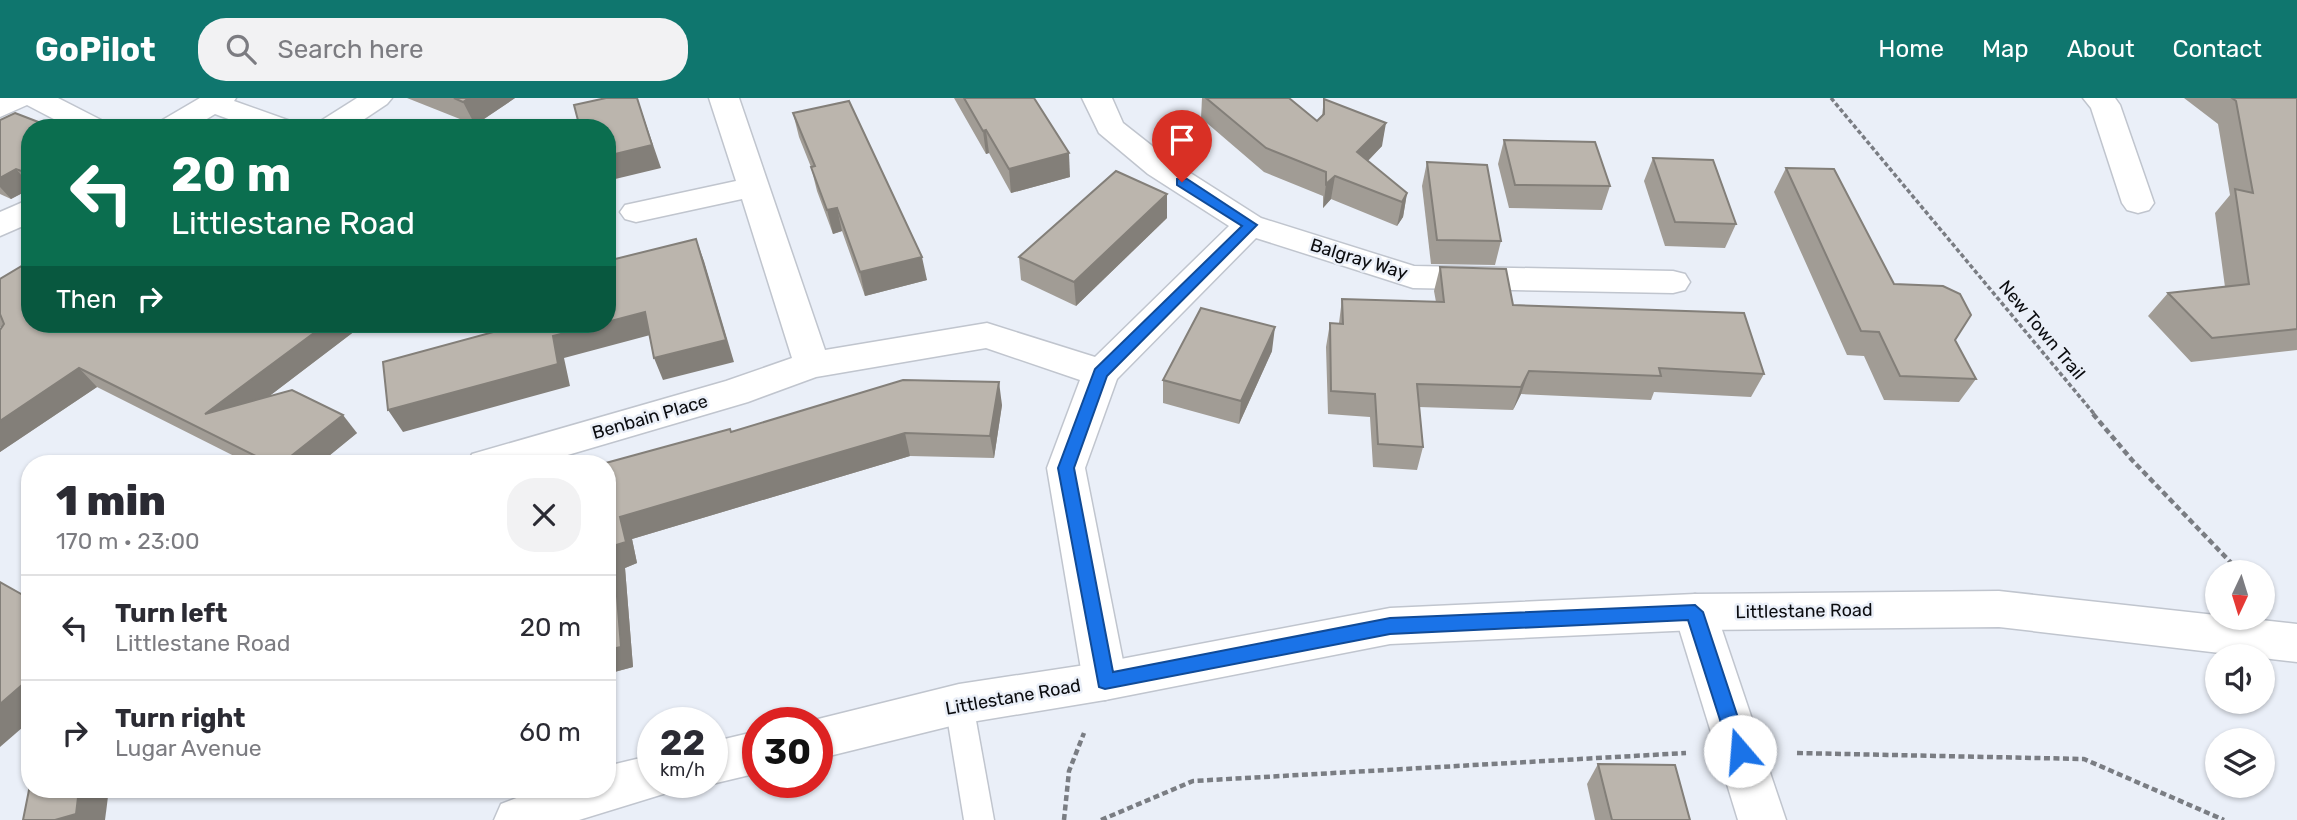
<!DOCTYPE html>
<meta charset="utf-8">
<style>
body{margin:0;font-family:Rubik,sans-serif;background:#f2f2f3;color:#2b2b33;height:100vh;display:flex;flex-direction:column;font-size:26px;white-space:nowrap}
*{box-sizing:border-box;margin:0}
p{font-size:23px;color:#7c7c81}
.icon{flex:none;width:38px;height:38px;fill:none;stroke:currentColor;stroke-width:2;stroke-linecap:round;stroke-linejoin:round}
.map{position:relative;flex:1;overflow:hidden}
.panel{position:absolute;left:21px;top:357px;width:595px;height:343px;display:flex;flex-direction:column;background:#fff;border-radius:28px;box-shadow:0 2px 5px #0004}
.panel>*{flex:none}
.guide{position:absolute;left:21px;top:21px;width:595px;height:214px;border-radius:28px;box-shadow:0 2px 5px #0004;background:#0b6e4f;color:#fff;overflow:hidden}
.needle{width:46px;rotate:184deg}
.tools{position:absolute;left:2205px;top:462px;display:grid;gap:14px}
.tools a{display:grid;place-items:center;width:70px;height:70px;border-radius:50%;background:#fff;box-shadow:0 2px 5px #0004;font-size:35px}
.speed{position:absolute;left:637px;top:609px;display:flex;gap:14px;font-size:35px;font-weight:700;text-align:center}
.speed>*{display:grid;place-content:center;width:91px;height:91px;border-radius:50%;background:#fff;box-shadow:0 2px 5px #0004;line-height:1}
.speed small{font-size:18px;font-weight:400}
.speed .limit{border:10px solid #d22;background:#fff;color:#111}
.pin{position:absolute;display:grid;place-items:center;width:60px;height:60px;color:#fff;margin:-72px -30px;border-radius:50% 50% 50% 0;rotate:-45deg;box-shadow:0 0 7px #0007}
.pin .icon{rotate:45deg}
.me{position:absolute;width:77px;margin:-38px;rotate:342deg;stroke-linejoin:round;filter:drop-shadow(0 0 5px #0008)}
.turn{display:flex;align-items:center;gap:24px;height:147px;padding:0 35px;font-size:32px}
.turn .icon{width:91px;height:91px;stroke-width:2.5}
.turn b{display:block;font-size:49px;line-height:60px}
.then{display:flex;align-items:center;height:66px;padding:0 35px;background:#0003;gap:14px;font-size:26px}
.round{display:grid;place-items:center;flex:none;width:74px;height:74px;border-radius:28px;background:#f2f2f3}
.headline{display:flex;align-items:center;justify-content:space-between;height:119px;padding:0 35px}
h1{font-size:42px;font-weight:800;line-height:52px}
ul{padding:0;list-style:none}
li{display:flex;align-items:center;gap:21px;height:105px;padding:0 35px;border-top:2px solid #e1e1e2}
li div{flex:1}
li b{display:block;font-size:26px}
li em{font-style:normal}
header{display:flex;align-items:center;gap:42px;box-sizing:border-box;height:98px;padding:0 35px;background:#0f766e;color:#fff}
header strong{font-size:33px}
nav{display:flex;gap:38px;margin-inline-start:auto;font-size:24px}
.search{width:490px;height:63px;background:#f2f2f3;display:flex;align-items:center;gap:18px;box-sizing:border-box;padding:0 24px;border-radius:28px;color:#7c7c81;font-size:26px}
.map>svg:first-child{display:block}
</style>
<header>
<strong>GoPilot</strong>
<div class="search"><svg class="icon" aria-label="search" viewBox="0 0 24 24"><circle cx="10" cy="10" r="6"/><path d="M15 15l6 6"/></svg>Search here</div>
<nav><a>Home</a><a>Map</a><a>About</a><a>Contact</a></nav>
</header>
<div class="map">
<svg width="2297" height="722" viewBox="0 0 2297 722">
<rect width="100%" height="100%" fill="#eaeff8"/>
<g fill="none" stroke-linecap="round" stroke-linejoin="round">
<g stroke="#c0c5ce" stroke-width="3">
<polygon id="lane" points="959,593 969,597 973,606 994,722 964,722 945,606 949,597"/>
</g>
<g stroke="#c0c5ce" stroke-width="3">
<g id="street">
<polygon points="0,0 58,0 105,24 109,30 71,30 27,7 0,19"/>
<polygon points="200,0 236,0 234,3 293,24 297,30 253,30 215,16 192,30 155,30 159,24"/>
<polygon points="357,0 392,0 387,6 351,30 315,30 319,24"/>
<polygon points="709,0 739,0 825,252 987,225 1095,259 1229,128 1148,76 1099,35 1082,0 1112,0 1123,25 1170,62 1261,120 1414,168 1673,173 1685,176 1690,184 1685,192 1673,195 1413,190 1256,140 1117,281 1085,370 1127,583 1121,597 1105,602 1089,597 1083,583 1047,370 1080,282 986,250 816,279 748,304 537,366 467,366 472,356 726,283 792,260 742,101 636,124 625,121 620,114 625,107 736,83"/>
<polygon points="2083,0 2115,0 2120,7 2154,105 2149,112 2138,115 2127,112 2122,105 2091,10"/>
<polygon points="30,101 30,125 0,138 0,114"/>
<polygon points="1695,496 1710,501 1716,514 1786,722 1738,722 1674,514 1680,501"/>
</g>
</g>
<g stroke="#c0c5ce" stroke-width="3">
<g id="secondary">
<polygon points="1999,493 2297,526 2297,564 1999,529 1695,532 1390,546 1105,602 959,626 817,661 817,625 802,625 959,586 1105,564 1390,510 1695,496"/>
<polygon points="758,633 758,675 712,686 706,684 712,684 712,644"/>
<polygon points="653,657 653,684 674,684 670,694 579,722 494,722 501,706 540,691 607,691 607,668"/>
</g>
</g>
<polyline stroke="#7a7d83" stroke-width="3.5" stroke-dasharray="4.5 2.5" stroke-linecap="butt" points="1831,0 2095,317"/>
<g stroke="#7a7d83" stroke-width="4.5" stroke-dasharray="6 3.5" stroke-linecap="butt">
<polyline points="2093,316 2132,362 2240,474"/>
<polyline points="1797,655 2084,661 2224,722"/>
<polyline points="1064,722 1069,673 1084,635"/>
<polyline points="1101,722 1193,683 1686,655"/>
</g>
<use href="#lane" fill="#fff" fill-rule="evenodd"/>
<use href="#street" fill="#fff" fill-rule="evenodd"/>
<use href="#secondary" fill="#fff" fill-rule="evenodd"/>
</g>
<g fill="#a19c95">
<polygon points="407,0 515,0 475,27"/>
<polygon points="954,0 1034,0 1070,79 1011,95 989,55 986,56"/>
<polygon points="1202,0 1289,0 1317,23 1322,18 1324,1 1382,48 1368,63 1407,95 1403,119 1397,128 1331,101 1323,110 1323,98 1264,74 1201,20"/>
<polygon points="2184,0 2297,0 2297,252 2191,264 2148,218 2168,195 2225,189 2215,115 2230,97 2218,26"/>
<polygon points="793,15 927,182 865,198 842,133 833,136 817,93 811,69 799,39"/>
<polygon points="0,22 30,30 30,91 11,101 0,96"/>
<polygon points="1504,42 1610,88 1602,112 1509,110 1498,66"/>
<polygon points="1653,60 1736,126 1725,150 1665,148 1644,83"/>
<polygon points="1427,64 1501,143 1495,167 1431,166 1422,88"/>
<polygon points="1786,70 1894,186 1976,281 1959,304 1884,302 1864,258 1847,257 1774,94"/>
<polygon points="1167,120 1076,208 1021,182 1019,159"/>
<polygon points="1440,169 1513,207 1764,276 1751,299 1654,294 1651,302 1521,296 1513,312 1419,309 1423,349 1417,372 1373,369 1370,319 1328,316 1326,249 1330,225 1339,225 1342,201 1436,204 1434,193"/>
<polygon points="0,181 30,226 364,226 268,299 357,335 319,366 250,366 97,289 0,354 0,232 1,230 0,229"/>
<polygon points="1272,253 1239,326 1163,305 1163,282"/>
<polygon points="1002,307 994,360 910,358 632,441 637,465 625,470 633,569 607,576 607,366 731,334"/>
<polygon points="1598,666 1690,722 1595,722 1587,686"/>
</g>
<g fill="#837f79">
<polygon points="469,0 515,0 475,27 463,4"/>
<polygon points="637,0 661,70 607,83 607,58"/>
<polygon points="1386,25 1382,48 1353,78 1357,54"/>
<polygon points="986,32 989,55 986,56 983,33"/>
<polygon points="1069,55 1070,79 1011,95 1009,71"/>
<polygon points="16,71 30,87 30,91 11,101 0,89 0,80"/>
<polygon points="1335,78 1331,101 1323,110 1326,86"/>
<polygon points="1407,95 1403,119 1397,128 1402,104"/>
<polygon points="1167,96 1167,120 1076,208 1074,184"/>
<polygon points="837,110 842,133 833,136 827,112"/>
<polygon points="696,141 704,163 734,264 663,282 654,260"/>
<polygon points="922,159 927,182 865,198 860,174"/>
<polygon points="645,214 654,236 564,260 570,288 403,334 388,312 553,238 600,226 607,226 607,224"/>
<polygon points="326,226 364,226 221,335 205,316"/>
<polygon points="1275,229 1272,253 1239,326 1241,303"/>
<polygon points="79,270 97,289 0,354 0,323"/>
<polygon points="1529,273 1521,296 1513,312 1521,289"/>
<polygon points="999,284 1002,307 994,360 990,338"/>
<polygon points="343,317 357,335 319,366 281,366"/>
<polygon points="905,335 910,358 632,441 637,465 625,470 633,569 607,576 607,552 613,448 620,419"/>
<polygon points="30,580 30,623 0,649 0,606"/>
<polygon points="79,691 109,691 105,722 55,722"/>
</g>
<g fill="#bbb5ad" stroke="#837f79" stroke-width="2">
<polygon points="454,0 469,0 463,4"/>
<polygon points="606,0 637,0 652,47 607,58 607,30 580,30 574,7"/>
<polygon points="964,0 1034,0 1069,55 1009,71 986,32 983,33"/>
<polygon points="1206,0 1289,0 1317,23 1324,16 1324,1 1386,25 1357,54 1407,95 1402,104 1335,78 1326,86 1326,74 1266,50"/>
<polygon points="2232,0 2297,0 2297,231 2212,240 2168,195 2249,186 2235,91 2253,95 2236,3"/>
<polygon points="849,3 922,159 860,174 837,110 827,112 811,69 815,68 793,15"/>
<polygon points="15,15 54,30 30,30 30,76 16,71 0,80 0,22"/>
<polygon points="1504,42 1595,44 1610,88 1515,87"/>
<polygon points="1653,60 1713,62 1736,126 1675,124"/>
<polygon points="1427,64 1487,67 1501,143 1437,142"/>
<polygon points="1786,70 1834,71 1894,186 1943,188 1960,196 1971,217 1955,242 1976,281 1900,278 1879,234 1861,233"/>
<polygon points="1116,73 1167,96 1074,184 1019,159"/>
<polygon points="696,141 726,242 654,260 645,214 607,224 607,163"/>
<polygon points="30,163 30,226 326,226 205,316 292,292 343,317 281,366 272,366 79,270 0,323 0,232 4,226 0,216 0,181"/>
<polygon points="1440,169 1506,171 1513,207 1744,215 1764,276 1659,270 1661,278 1529,273 1521,289 1417,286 1423,349 1378,346 1375,296 1331,293 1330,225 1343,226 1342,201 1444,204"/>
<polygon points="1201,210 1275,229 1241,303 1163,282"/>
<polygon points="512,226 600,226 553,238 558,266 388,312 383,264 512,229"/>
<polygon points="903,282 999,284 990,338 905,335 620,419 626,444 613,448 621,549 607,552 607,366 602,366 730,331 731,334"/>
<polygon points="0,484 30,501 30,580 0,606"/>
<polygon points="1598,666 1675,667 1690,722 1612,722"/>
<polygon points="30,687 30,691 79,691 76,716 55,722 23,722"/>
</g>
<polygon fill="#1a73e8" stroke="#114b97" stroke-width="2" points="1177,81 1187,81 1257,127 1107,278 1074,370 1113,574 1390,520 1695,507 1703,514 1749,653 1747,660 1740,662 1733,660 1730,653 1688,522 1390,536 1105,591 1099,589 1058,370 1095,271 1242,128 1177,87"/>
<g text-anchor="middle" stroke-width="5" stroke-linejoin="round" paint-order="stroke">
<g font-size="18" fill="#0b0c0f" stroke="#eaeff8">
<text transform="translate(1359 161) rotate(17)" y="6">Balgray Way</text>
<text transform="translate(2042 232) rotate(50)" y="6">New Town Trail</text>
<text transform="translate(650 319) rotate(-16)" y="6">Benbain Place</text>
<text transform="translate(1804 513) rotate(-1)" y="6">Littlestane Road</text>
<text transform="translate(1013 599) rotate(-10)" y="6">Littlestane Road</text>
</g>
</g>
</svg>
<div class="tools">
<a><svg class="needle" viewBox="-14 -14 28 28"><path d="M0-13l5 13h-10z" fill="#e53935"/><path d="M0 13l5-13h-10z" fill="#7c7c81"/></svg></a>
<a><svg class="icon" aria-label="sound" viewBox="0 0 24 24"><path d="M4 9h4l5-4v14l-5-4H4zM17 9q2 3 0 6"/></svg></a>
<a><svg class="icon" aria-label="layers" viewBox="0 0 24 24"><path d="M12 4l9 5-9 5-9-5zM3 14l9 5 9-5"/></svg></a>
</div>
<div class="speed"><div>22<small>km/h</small></div><div class="limit">30</div></div>
<div class="pin" style="left:1182px;top:84px;background:#d93025"><svg class="icon" aria-label="arrive" viewBox="0 0 24 24"><path d="M6 21V4h12l-3 4 3 4H6"/></svg></div>
<svg class="me" style="left:1740px;top:653px" viewBox="-20 -20 40 40"><circle r="19" fill="#fff"/><path d="M0-13L10 11 0 6-10 11z" fill="#1a73e8"/></svg>
<div class="guide">
<div class="turn"><svg class="icon" aria-label="left" viewBox="0 0 24 24"><path d="M17 20v-9H6M10 6l-5 5 5 5"/></svg><div><b>20 m</b>Littlestane Road</div></div>
<div class="then">Then<svg class="icon" aria-label="right" viewBox="0 0 24 24"><path d="M7 20v-9h11M14 6l5 5-5 5"/></svg></div>
</div>
<section class="panel">
<div class="headline"><div><h1>1 min</h1><p>170 m · 23:00</p></div><a class="round"><svg class="icon" aria-label="close" viewBox="0 0 24 24"><path d="M6 6l12 12M18 6L6 18"/></svg></a></div>
<ul>
<li><svg class="icon" aria-label="left" viewBox="0 0 24 24"><path d="M17 20v-9H6M10 6l-5 5 5 5"/></svg><div><b>Turn left</b><p>Littlestane Road</p></div><em>20 m</em></li>
<li><svg class="icon" aria-label="right" viewBox="0 0 24 24"><path d="M7 20v-9h11M14 6l5 5-5 5"/></svg><div><b>Turn right</b><p>Lugar Avenue</p></div><em>60 m</em></li>
</ul>
</section>
</div>
